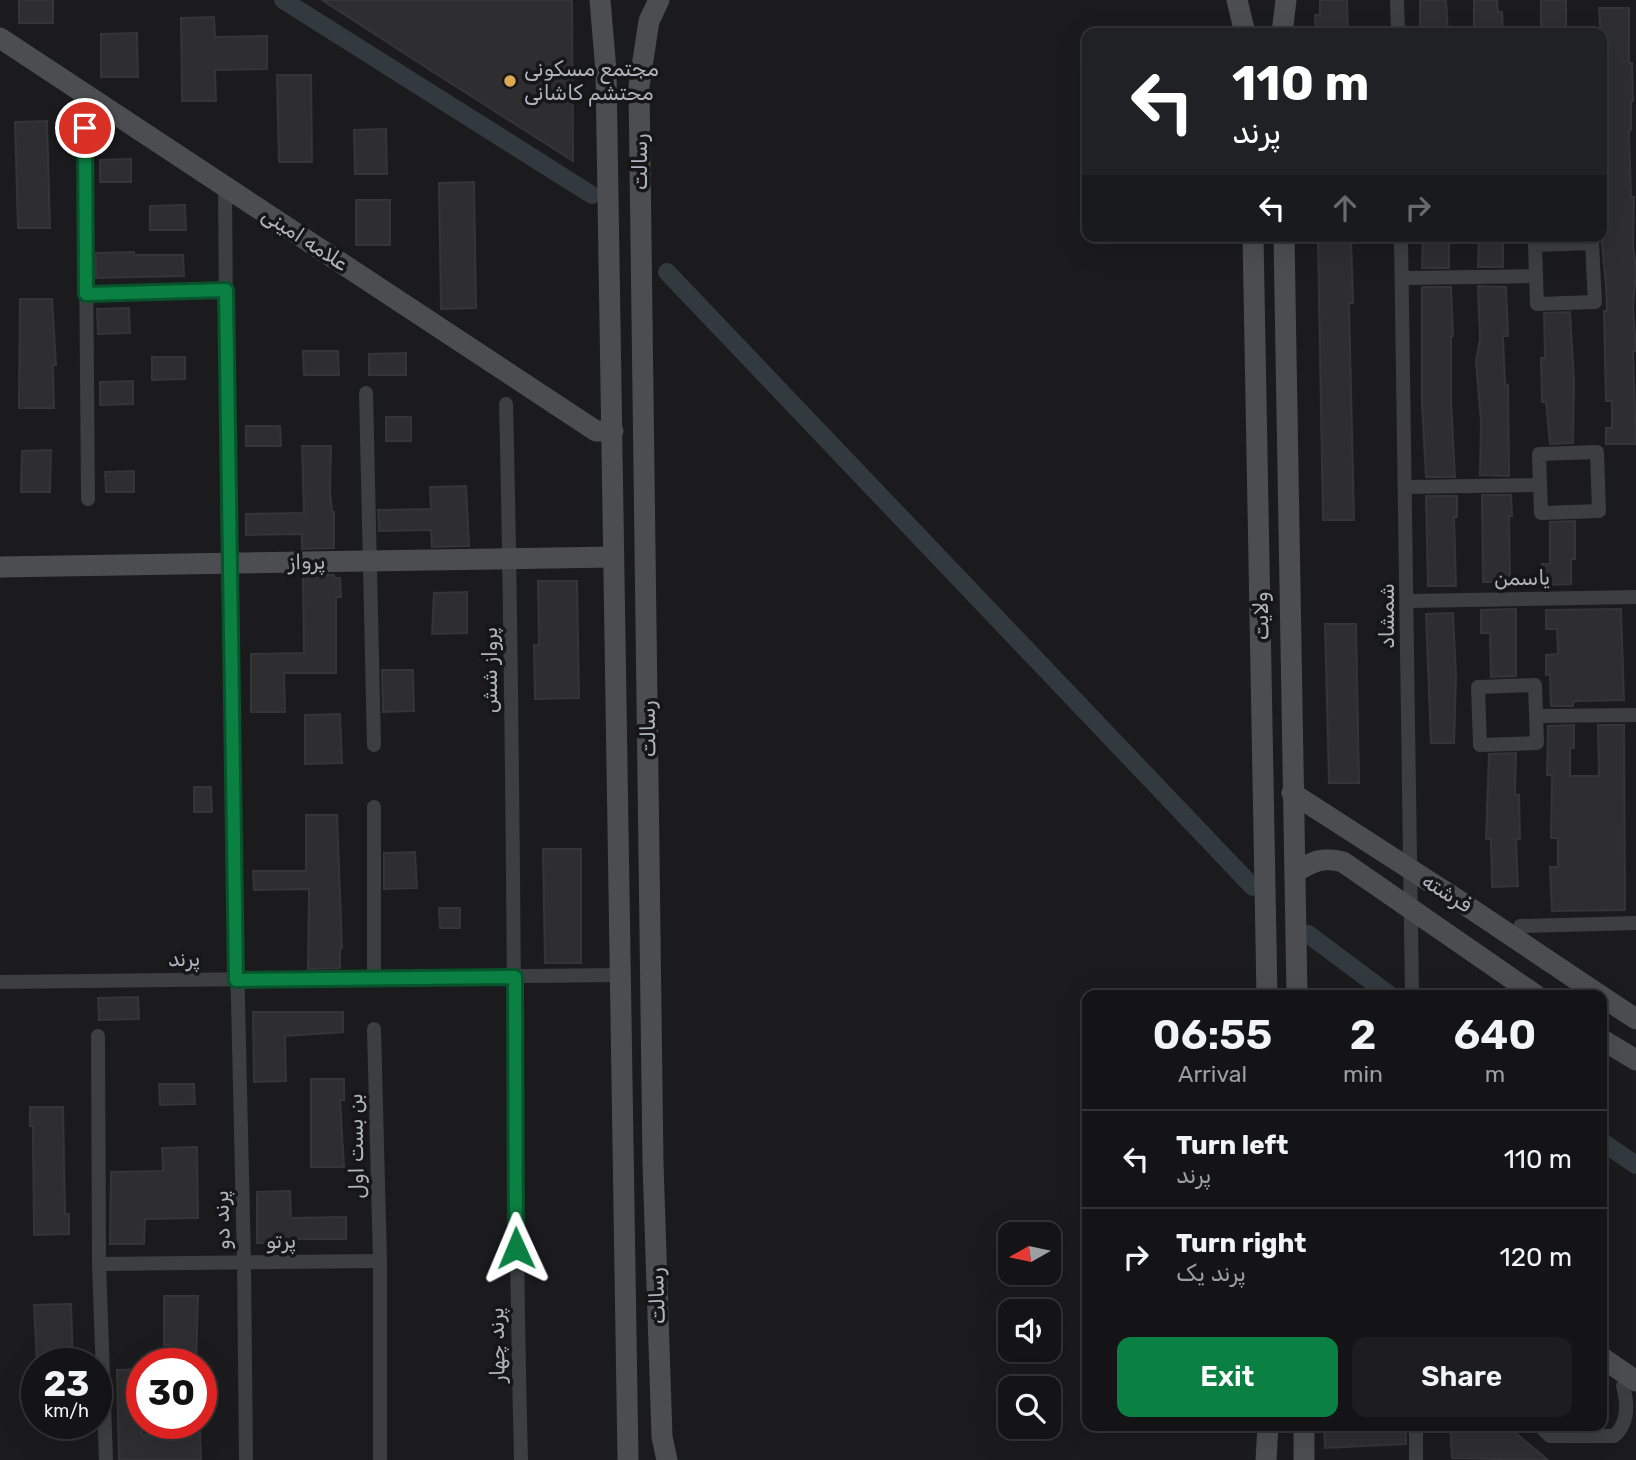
<!DOCTYPE html>
<meta charset="utf-8">
<style>
body{margin:0;font-family:Rubik,Vazirmatn,sans-serif;background:#1d1d1f;color:#f1f3f6;height:100vh;display:flex;flex-direction:column;font-size:26px;white-space:nowrap}
*{box-sizing:border-box;margin:0}
p{font-size:23px;color:#9d9ea1}
.icon{flex:none;width:38px;height:38px;fill:none;stroke:currentColor;stroke-width:2;stroke-linecap:round;stroke-linejoin:round}
.map{position:relative;flex:1;overflow:hidden}
.sheet{position:absolute;left:1082px;top:990px;width:525px;height:441px;display:flex;flex-direction:column;background:#141416;border-radius:14px;box-shadow:0 7px 28px #0002,0 0 0 2px #333335}
.sheet>*{flex:none}
.top-card{position:absolute;left:1082px;top:28px;width:525px;height:214px;border-radius:14px;box-shadow:0 7px 28px #0002,0 0 0 2px #333335;background:#202124;color:#fff;overflow:hidden}
.needle{width:46px;rotate:261deg}
.buttons{position:absolute;left:998px;top:1222px;display:grid;gap:14px}
.buttons a{display:grid;place-items:center;width:63px;height:63px;border-radius:14px;background:#141416;box-shadow:0 7px 28px #0002,0 0 0 2px #333335;font-size:35px}
.speed{position:absolute;left:21px;top:1348px;display:flex;gap:14px;font-size:35px;font-weight:700;text-align:center}
.speed>*{display:grid;place-content:center;width:91px;height:91px;border-radius:50%;background:#141416;box-shadow:0 7px 28px #0002,0 0 0 2px #333335;line-height:1}
.speed small{font-size:18px;font-weight:400}
.speed .limit{border:10px solid #d22;background:#fff;color:#111}
.pin{position:absolute;display:grid;place-items:center;width:60px;height:60px;color:#fff;margin:-30px;border:4px solid #fff;border-radius:50%;box-shadow:0 2px 7px #0007}
.me{position:absolute;width:77px;margin:-38px;rotate:359deg;stroke-linejoin:round;filter:drop-shadow(0 0 5px #0008)}
.turn{display:flex;align-items:center;gap:24px;height:147px;padding:0 35px;font-size:32px}
.turn .icon{width:91px;height:91px;stroke-width:2.5}
.turn b{display:block;font-size:49px;line-height:60px}
.lanes{display:flex;align-items:center;height:66px;padding:0 35px;background:#0003;justify-content:center;gap:35px;direction:ltr}
.lanes .off{opacity:.35}
.eta{display:flex;justify-content:space-evenly;align-items:center;height:119px;text-align:center}
.eta b{font-size:42px;font-weight:600;line-height:49px}
.primary-button{display:flex;gap:14px;margin-top:auto;padding:14px 35px}
.primary-button a{flex:1;height:80px;border-radius:14px;background:#0b8043;color:#fff;font-size:28px;font-weight:600;line-height:80px;text-align:center}
.primary-button a+a{background:#1d1d1f;color:#f1f3f6}
ul{padding:0;list-style:none}
li{display:flex;align-items:center;gap:21px;height:98px;padding:0 35px;border-top:2px solid #333335}
li div{flex:1}
li b{display:block;font-size:26px}
li em{font-style:normal}
.map>svg:first-child{display:block}
</style>
<div class="map">
<svg width="1636" height="1460" viewBox="0 0 1636 1460">
<rect width="100%" height="100%" fill="#1b1b1d"/>
<g fill="none" stroke-linecap="round" stroke-linejoin="round">
<g stroke="#323a40" stroke-width="18">
<polyline points="283,0 592,195"/>
<polyline points="667,272 1253,887"/>
<polyline points="1308,934 1391,996"/>
<polyline points="1601,1141 1636,1165"/>
</g>
</g>
<g fill="#2e2e31" stroke="#353539" stroke-width="2">
<rect x="19" y="0" width="34" height="23"/>
<polygon points="322,0 572,0 573,161 427,68"/>
<polygon points="1320,0 1347,0 1348,33 1316,33 1315,15 1320,15"/>
<polygon points="1420,0 1446,0 1448,32 1420,32"/>
<polygon points="1474,0 1497,0 1498,12 1502,12 1503,32 1474,32"/>
<polygon points="1541,0 1566,0 1566,31 1541,32"/>
<polygon points="1599,8 1629,8 1629,63 1632,63 1633,101 1631,101 1631,130 1629,131 1631,197 1634,197 1633,245 1636,270 1633,307 1636,351 1633,351 1636,444 1606,444 1606,428 1612,428 1612,401 1606,401 1604,311 1607,311 1606,287 1601,232 1601,222 1605,222 1604,193 1601,193 1601,106 1605,106"/>
<polygon points="214,17 215,37 267,36 267,69 215,70 216,101 182,101 181,18"/>
<polygon points="137,33 138,77 101,77 101,34"/>
<polygon points="277,75 311,75 312,162 279,162"/>
<polygon points="47,121 50,228 18,228 15,122"/>
<polygon points="386,129 387,174 355,174 354,130"/>
<polygon points="131,159 131,182 100,182 100,160"/>
<polygon points="474,182 476,308 441,309 439,183"/>
<rect x="356" y="200" width="34" height="45"/>
<polygon points="185,205 186,230 150,230 150,206"/>
<polygon points="1423,236 1449,236 1449,268 1422,268"/>
<polygon points="1479,236 1503,236 1503,267 1478,267"/>
<polygon points="1351,239 1353,303 1349,303 1354,520 1323,520 1318,240"/>
<polygon points="134,252 134,255 183,255 184,276 96,278 96,253"/>
<polygon points="1478,286 1506,287 1508,336 1503,336 1505,386 1508,385 1509,476 1480,475 1481,422 1476,361 1480,339"/>
<polygon points="1422,287 1451,287 1453,336 1451,336 1451,400 1455,477 1426,477 1422,404"/>
<polygon points="20,299 52,299 56,365 53,365 54,408 19,408"/>
<polygon points="129,308 130,333 98,334 97,309"/>
<polygon points="1570,312 1574,382 1573,443 1550,444 1546,402 1542,402 1541,358 1545,358 1544,313"/>
<polygon points="303,351 338,351 339,375 304,375"/>
<polygon points="406,353 406,375 369,375 369,354"/>
<polygon points="152,357 185,357 185,379 152,380"/>
<polygon points="133,381 133,404 100,405 100,382"/>
<rect x="386" y="417" width="25" height="24"/>
<polygon points="246,426 280,426 281,446 246,446"/>
<polygon points="302,446 331,446 330,492 332,512 334,512 334,548 302,549 302,534 246,535 246,514 304,513"/>
<polygon points="51,450 50,492 21,492 22,451"/>
<polygon points="134,471 134,492 106,492 105,472"/>
<polygon points="466,486 469,546 432,547 431,530 379,531 378,510 431,509 430,487"/>
<polygon points="1482,495 1511,495 1512,516 1509,516 1510,582 1483,582"/>
<polygon points="1426,496 1457,496 1457,517 1454,517 1456,586 1428,586"/>
<polygon points="1575,521 1575,559 1571,559 1571,584 1543,585 1542,564 1550,564 1550,522"/>
<polygon points="303,575 334,575 334,578 340,578 341,597 336,597 336,673 284,673 285,712 251,712 251,654 304,653"/>
<polygon points="538,581 577,581 579,698 535,699 534,645 539,645"/>
<polygon points="467,592 467,633 432,634 434,593"/>
<polygon points="1516,609 1516,676 1491,677 1490,633 1481,633 1481,610"/>
<polygon points="1621,609 1624,700 1577,701 1573,702 1573,706 1551,706 1550,674 1546,675 1546,655 1558,654 1557,629 1546,629 1546,610"/>
<polygon points="1453,613 1456,676 1454,743 1431,743 1426,614"/>
<polygon points="1325,624 1356,624 1359,783 1329,783"/>
<polygon points="382,670 413,670 414,711 383,712"/>
<polygon points="340,714 342,763 305,764 305,715"/>
<polygon points="1574,725 1574,748 1570,748 1570,776 1599,776 1598,725 1624,725 1625,910 1552,911 1550,867 1558,867 1558,838 1551,838 1552,775 1547,775 1548,726"/>
<polygon points="1516,753 1515,795 1519,795 1520,839 1516,839 1518,886 1492,887 1491,839 1486,839 1489,754"/>
<polygon points="194,787 211,787 212,812 194,812"/>
<polygon points="306,815 337,815 342,948 340,948 340,968 308,969 309,889 254,890 253,871 306,871"/>
<polygon points="543,849 581,849 581,963 545,963"/>
<polygon points="415,852 417,888 384,889 384,853"/>
<polygon points="439,908 460,908 460,928 440,928"/>
<polygon points="138,997 139,1019 99,1020 98,998"/>
<polygon points="253,1012 343,1012 343,1032 285,1036 286,1081 254,1082"/>
<polygon points="311,1079 344,1079 344,1100 340,1100 344,1167 311,1167"/>
<polygon points="159,1084 194,1084 195,1104 160,1105"/>
<polygon points="30,1107 63,1107 65,1214 69,1214 69,1234 34,1235 33,1126 30,1126"/>
<polygon points="197,1147 198,1218 145,1219 144,1244 110,1244 111,1172 163,1171 162,1148"/>
<polygon points="290,1191 291,1218 346,1217 346,1239 290,1239 290,1243 257,1243 257,1192"/>
<polygon points="164,1296 198,1296 196,1363 170,1363 169,1345 164,1345"/>
<polygon points="71,1304 73,1363 37,1363 34,1305"/>
<polygon points="142,1369 142,1435 200,1432 201,1460 119,1460 117,1370"/>
<polygon points="1324,1426 1406,1426 1406,1444 1325,1448"/>
<polygon points="1450,1426 1507,1426 1548,1460 1452,1458"/>
</g>
<g fill="none" stroke-linecap="round" stroke-linejoin="round">
<g stroke="#3c3e42" stroke-width="14">
<polyline points="1397,0 1398,33"/>
<polyline points="85,128 88,499"/>
<polyline points="225,187 228,563 244,1263 246,1460"/>
<polyline points="1401,236 1412,996"/>
<polygon points="1592,243 1595,302 1537,304 1535,245"/>
<polyline points="1402,278 1536,276"/>
<polyline points="86,294 226,290"/>
<polyline points="366,393 374,745"/>
<path d="M 506,404 C 515,756 512,1108 521,1460"/>
<polygon points="1597,452 1599,511 1541,513 1539,454"/>
<polyline points="1406,487 1540,485"/>
<polyline points="1408,601 1636,597"/>
<polygon points="1535,685 1537,743 1480,745 1478,687"/>
<polyline points="1536,716 1636,715"/>
<polyline points="374,807 374,978"/>
<polyline points="1520,926 1636,923"/>
<polyline points="0,982 620,975"/>
<polyline points="374,1029 380,1261 380,1460"/>
<polyline points="98,1036 99,1264 106,1460"/>
<polyline points="99,1264 380,1261"/>
<polyline points="1416,1426 1416,1460"/>
<path d="M 1540,1426 L 1550,1436 L 1614,1436 C 1629,1423 1628,1404 1623,1386 L 1629,1376"/>
</g>
<g stroke="#4b4d51" stroke-width="21">
<polyline points="600,0 606,71 628,1460"/>
<polyline points="659,0 649,21 639,86 653,1163 662,1437 667,1460"/>
<polyline points="1237,0 1245,33"/>
<polyline points="1282,33 1286,0"/>
<polyline points="0,38 596,431 613,431"/>
<polyline points="1253,236 1267,996"/>
<polyline points="1284,236 1297,996"/>
<polyline points="0,567 613,557"/>
<polyline points="1292,793 1455,898 1601,996"/>
<path d="M 1295,872 C 1312,862 1323,856 1343,862 L 1537,996"/>
<polyline points="1601,996 1636,1019"/>
<polyline points="1601,1039 1636,1060"/>
<polyline points="1601,1357 1636,1381"/>
<polyline points="1304,1426 1304,1460"/>
<polyline points="1266,1460 1268,1426"/>
</g>
</g>
<g fill="none" stroke-linecap="round" stroke-linejoin="round">
<g stroke="#07532c" stroke-width="18">
<polyline id="route" points="85,128 86,294 226,290 236,980 515,977 516,1248"/>
</g>
<use href="#route" stroke="#0b8043" stroke-width="12"/>
</g>
<circle fill="#dea852" stroke="#161618" stroke-width="2.5" cx="510" cy="81" r="7"/>
<g text-anchor="middle" stroke-width="7" stroke-linejoin="round" paint-order="stroke">
<g font-size="21" fill="#afb3bb" stroke="#161618" text-anchor="start">
<text x="524" y="76">مجتمع مسکونی<tspan x="524" dy="24">محتشم کاشانی</tspan></text>
</g>
<g font-size="21" fill="#afb3bb" stroke="#161618">
<text transform="translate(640 162) rotate(-90)" y="7">رسالت</text>
<text transform="translate(305 239) rotate(33)" y="7">علامه امینی</text>
<text transform="translate(307 562) rotate(-1)" y="7">پرواز</text>
<text transform="translate(1522 578) rotate(-1)" y="7">یاسمن</text>
<text transform="translate(1261 616) rotate(-91)" y="7">ولایت</text>
<text transform="translate(1387 616) rotate(-90)" y="7">شمشاد</text>
<text transform="translate(490 670) rotate(-90)" y="7">پرواز شش</text>
<text transform="translate(648 729) rotate(-91)" y="7">رسالت</text>
<text transform="translate(1447 893) rotate(32)" y="7">فرشته</text>
<text transform="translate(184 959) rotate(-1)" y="7">پرند</text>
<text transform="translate(356 1146) rotate(-91)" y="7">بن بست اول</text>
<text transform="translate(222 1220) rotate(-92)" y="7">پرند دو</text>
<text transform="translate(281 1241) rotate(-1)" y="7">پرتو</text>
<text transform="translate(657 1296) rotate(-92)" y="7">رسالت</text>
<text transform="translate(497 1345) rotate(-91)" y="7">پرند چهار</text>
</g>
</g>
</svg>
<div class="buttons">
<a><svg class="needle" viewBox="-14 -14 28 28"><path d="M0-13l5 13h-10z" fill="#e53935"/><path d="M0 13l5-13h-10z" fill="#9d9ea1"/></svg></a>
<a><svg class="icon" aria-label="sound" viewBox="0 0 24 24"><path d="M4 9h4l5-4v14l-5-4H4zM17 9q2 3 0 6"/></svg></a>
<a><svg class="icon" aria-label="search" viewBox="0 0 24 24"><circle cx="10" cy="10" r="6"/><path d="M15 15l6 6"/></svg></a>
</div>
<div class="speed"><div>23<small>km/h</small></div><div class="limit">30</div></div>
<div class="pin" style="left:85px;top:128px;background:#d93025"><svg class="icon" aria-label="arrive" viewBox="0 0 24 24"><path d="M6 21V4h12l-3 4 3 4H6"/></svg></div>
<svg class="me" style="left:516px;top:1248px" viewBox="-20 -20 40 40"><path d="M0-17L14 15 0 8-14 15z" fill="#0b8043" stroke="#fff" stroke-width="4"/></svg>
<div class="top-card">
<div class="turn"><svg class="icon" aria-label="left" viewBox="0 0 24 24"><path d="M17 20v-9H6M10 6l-5 5 5 5"/></svg><div><b>110 m</b>پرند</div></div>
<div class="lanes"><svg class="icon" aria-label="left" viewBox="0 0 24 24"><path d="M17 20v-9H6M10 6l-5 5 5 5"/></svg><svg class="icon off" aria-label="ahead" viewBox="0 0 24 24"><path d="M12 20V5M6 11l6-6 6 6"/></svg><svg class="icon off" aria-label="right" viewBox="0 0 24 24"><path d="M7 20v-9h11M14 6l5 5-5 5"/></svg></div>
</div>
<section class="sheet">
<div class="eta">
<div><b>06:55</b><p>Arrival</p></div>
<div><b>2</b><p>min</p></div>
<div><b>640</b><p>m</p></div>
</div>
<ul>
<li><svg class="icon" aria-label="left" viewBox="0 0 24 24"><path d="M17 20v-9H6M10 6l-5 5 5 5"/></svg><div><b>Turn left</b><p>پرند</p></div><em>110 m</em></li>
<li><svg class="icon" aria-label="right" viewBox="0 0 24 24"><path d="M7 20v-9h11M14 6l5 5-5 5"/></svg><div><b>Turn right</b><p>پرند یک</p></div><em>120 m</em></li>
</ul>
<div class="primary-button"><a>Exit</a><a>Share</a></div>
</section>
</div>
